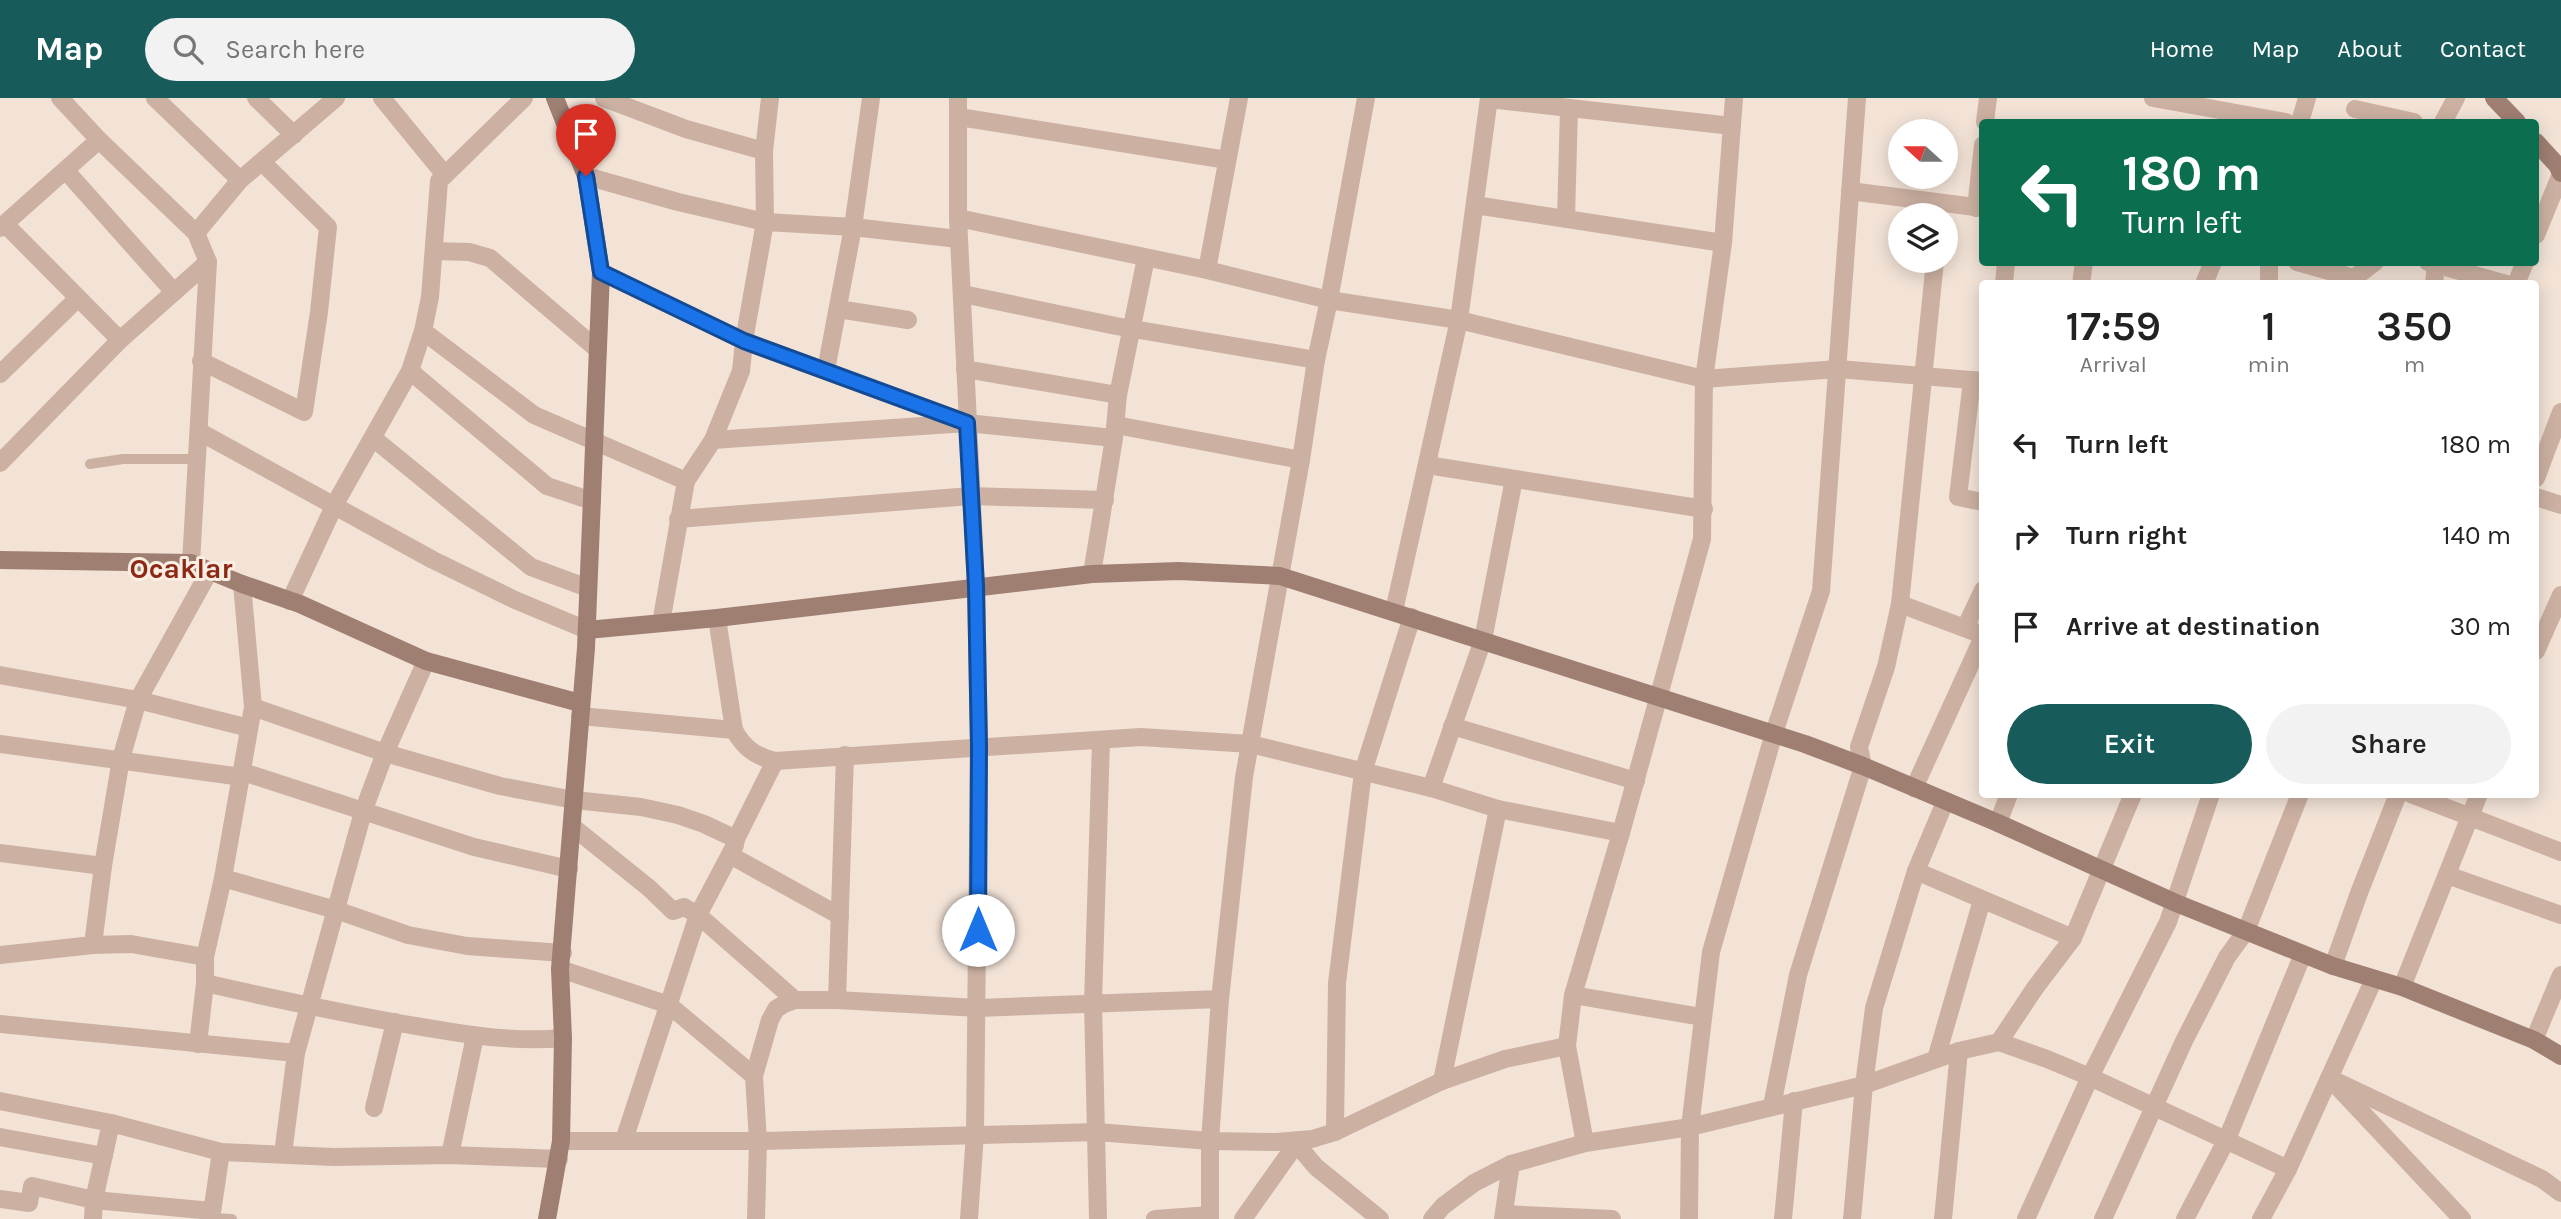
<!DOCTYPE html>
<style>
body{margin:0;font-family:Karla,sans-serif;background:#f2f2f2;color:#222;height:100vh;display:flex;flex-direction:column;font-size:26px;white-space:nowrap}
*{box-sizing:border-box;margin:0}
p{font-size:23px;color:#767676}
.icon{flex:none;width:38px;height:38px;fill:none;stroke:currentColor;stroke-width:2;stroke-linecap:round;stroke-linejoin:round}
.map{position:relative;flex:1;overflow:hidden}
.panel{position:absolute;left:1979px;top:182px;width:560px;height:518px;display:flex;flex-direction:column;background:#fff;border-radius:7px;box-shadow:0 4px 18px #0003}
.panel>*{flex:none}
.top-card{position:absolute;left:1979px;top:21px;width:560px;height:147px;border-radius:7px;box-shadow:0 4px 18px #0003;background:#0b6e4f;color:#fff;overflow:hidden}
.needle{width:46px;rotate:291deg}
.fabs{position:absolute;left:1888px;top:21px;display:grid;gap:14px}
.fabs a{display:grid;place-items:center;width:70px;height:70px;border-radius:50%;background:#fff;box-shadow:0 4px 18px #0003;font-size:35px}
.pin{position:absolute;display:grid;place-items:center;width:60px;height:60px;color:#fff;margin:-72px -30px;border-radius:50% 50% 50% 0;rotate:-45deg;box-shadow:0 0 7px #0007}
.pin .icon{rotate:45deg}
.me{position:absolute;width:77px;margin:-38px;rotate:0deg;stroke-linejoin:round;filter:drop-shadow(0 0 5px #0008)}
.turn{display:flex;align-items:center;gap:24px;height:147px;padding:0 28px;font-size:32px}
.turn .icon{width:91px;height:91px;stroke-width:2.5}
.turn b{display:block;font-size:49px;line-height:60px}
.eta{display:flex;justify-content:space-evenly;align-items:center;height:119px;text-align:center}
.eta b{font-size:42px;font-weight:600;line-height:49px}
.button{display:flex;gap:14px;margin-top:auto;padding:14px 28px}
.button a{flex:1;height:80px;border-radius:42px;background:#175b5a;color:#fff;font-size:28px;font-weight:600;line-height:80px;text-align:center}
.button a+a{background:#f2f2f2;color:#222}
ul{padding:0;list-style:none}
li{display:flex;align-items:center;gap:21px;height:91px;padding:0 28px}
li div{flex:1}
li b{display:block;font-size:26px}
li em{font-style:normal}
header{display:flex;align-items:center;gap:42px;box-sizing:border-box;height:98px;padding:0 35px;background:#175b5a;color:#fff}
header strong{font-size:33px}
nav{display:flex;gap:38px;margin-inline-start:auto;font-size:24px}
.search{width:490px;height:63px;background:#f2f2f2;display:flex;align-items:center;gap:18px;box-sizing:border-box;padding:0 24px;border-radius:38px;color:#767676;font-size:26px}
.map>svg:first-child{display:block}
</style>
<header>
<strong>Map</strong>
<div class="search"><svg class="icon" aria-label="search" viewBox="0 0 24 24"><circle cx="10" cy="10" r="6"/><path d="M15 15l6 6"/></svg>Search here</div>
<nav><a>Home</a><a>Map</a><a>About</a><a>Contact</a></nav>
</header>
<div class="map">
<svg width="2561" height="1121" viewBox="0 0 2561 1121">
<rect width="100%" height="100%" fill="#f3e3d7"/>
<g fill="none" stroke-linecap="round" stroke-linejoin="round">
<g stroke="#ccb1a2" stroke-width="10">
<polyline points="90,366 123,361 198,361"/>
<polyline points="211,1120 232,1121"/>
</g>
<g stroke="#ccb1a2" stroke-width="18">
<polyline points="60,0 99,42 196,135 208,164 191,465"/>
<polyline points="155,0 240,82"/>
<polyline points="256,0 294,37"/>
<polyline points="382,0 445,77"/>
<polyline points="524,0 439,83 430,199 423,233 534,317 686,383 713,342 741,273 744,243 765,124 764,53 770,0"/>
<polyline points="604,0 686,31 764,53"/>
<polyline points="958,0 958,120 976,488 979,649 975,1036 969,1121"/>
<polyline points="2153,0 2286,24"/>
<polyline points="1489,1 1732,28"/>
<polyline points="2355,11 2414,24"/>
<polyline points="959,19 1227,62"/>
<polyline points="1985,24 1988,0"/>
<polyline points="2300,24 2307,0"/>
<polyline points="2443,24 2456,0"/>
<polyline points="67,74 174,194"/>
<polyline points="586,78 678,104 765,124 853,129 958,141"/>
<polyline points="1850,93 1983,110"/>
<polyline points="1475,107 1723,145"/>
<polyline points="1976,110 1983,47"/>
<polyline points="958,120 1207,172 1329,202 1459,222 1704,281 1838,271 1983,283"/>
<polyline points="1566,121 1569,10"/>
<polyline points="5,126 120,242"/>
<polyline points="0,130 99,42"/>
<polyline points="196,135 240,82 336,0"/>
<polyline points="2536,137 2561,76"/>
<polyline points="434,153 469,154 490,160 598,252"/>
<polyline points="2297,164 2354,180 2375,164"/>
<polyline points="2428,164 2506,186"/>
<polyline points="1207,172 1239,0"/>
<polyline points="601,174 744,243 962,323"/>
<polyline points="2004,186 2006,164"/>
<polyline points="2081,186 2084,164"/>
<polyline points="2204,186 2213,164"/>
<polyline points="2269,186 2269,164"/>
<polyline points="2434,186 2436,166"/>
<polyline points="2516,186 2525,164"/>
<polyline points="963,196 1116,228 1316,262"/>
<polyline points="838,211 908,222"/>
<polyline points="201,263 304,314 319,214 328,129 263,65"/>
<polyline points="965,271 1118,297"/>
<polyline points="826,272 853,129 871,0"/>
<polyline points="410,273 547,388 592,403"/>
<polyline points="0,276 77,201"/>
<polyline points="1972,282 1958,399 1983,404"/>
<polyline points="1116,327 1301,362"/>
<polyline points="200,334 433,462 515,502 587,532"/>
<polyline points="373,340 531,469 588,490"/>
<polyline points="713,342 967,325 1114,340"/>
<polyline points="0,365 120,242 208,164"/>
<polyline points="1427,367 1704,411"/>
<polyline points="2536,380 2561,314"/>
<polyline points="2536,399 2561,407"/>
<polyline points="678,421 971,398 1105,402"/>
<polyline points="1092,476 1114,340 1118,297 1146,160"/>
<polyline points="290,503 335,406 410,273 423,233"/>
<polyline points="1900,506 1983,537"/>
<polyline points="1394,513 1459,222 1489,0"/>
<path d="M 717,520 L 734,632 C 744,650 755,658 775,663 L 1141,639 L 1250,646 L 1431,690 L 1498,711 L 1621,735"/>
<polyline points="661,525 686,383"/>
<polyline points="1965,530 1983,492"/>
<polyline points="2536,553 2561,497"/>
<polyline points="0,577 138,602 249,630"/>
<polyline points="253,609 385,655 500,688 574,702 641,709 678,717 704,726 736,741"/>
<polyline points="580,618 734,632"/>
<polyline points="1452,628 1636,683"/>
<polyline points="0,646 242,679"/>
<polyline points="243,674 474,749 569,771"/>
<polyline points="1431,690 1483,542 1514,381"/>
<polyline points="1914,690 1983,539"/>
<polyline points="2411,696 2561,754"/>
<polyline points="1998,725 2009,696"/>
<polyline points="573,729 649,790 673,813 684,809 698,817 795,902"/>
<polyline points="0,755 103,768"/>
<polyline points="730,757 840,818"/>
<polyline points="1916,773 2073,840"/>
<polyline points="2447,777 2561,817"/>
<polyline points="223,780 336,812 408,837 467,848 563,855"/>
<polyline points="93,847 103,768 121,661 138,602 209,474"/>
<polyline points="0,857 93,847 131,846 205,859"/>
<polyline points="2333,868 2359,795 2398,696"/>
<polyline points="560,871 669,907 754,978"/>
<path d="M 205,885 C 271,900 337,914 404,926 C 457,935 509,945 563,940"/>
<polyline points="2402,889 2479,696"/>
<polyline points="1573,897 1702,919"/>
<polyline points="837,902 845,657"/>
<polyline points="0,926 296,955"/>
<polyline points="2534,942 2561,877"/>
<polyline points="1999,944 2035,890 2073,840 2133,696"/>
<polyline points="198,946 205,885 205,859 223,780 253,609 242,486"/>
<polyline points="1936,961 1982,802"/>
<polyline points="2329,980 2542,1081 2561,1095"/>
<polyline points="1442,983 1498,711"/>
<polyline points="2337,988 2462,1121"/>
<polyline points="0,1003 111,1025 221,1054 334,1059 450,1057 559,1061"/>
<polyline points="1772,1008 1798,877 1863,668 1859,649 1886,569 1900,506 1935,163"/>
<polyline points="374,1010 395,924"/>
<polyline points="1335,1034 1337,885 1363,674 1412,519"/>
<polyline points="0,1039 104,1058"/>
<polyline points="624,1042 698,817 735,747 736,741 775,663"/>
<polyline points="561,1043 758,1043 1097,1034 1210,1043 1277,1044 1312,1041 1335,1034 1442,983 1505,961 1567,948"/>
<polyline points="1294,1043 1316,1069 1380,1121"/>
<polyline points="1585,1045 1567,948 1573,897 1621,735 1702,441 1704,281 1723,145 1734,0"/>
<polyline points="283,1056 296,955 363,714 385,655 426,563"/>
<polyline points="450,1057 475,938"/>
<polyline points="0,1101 29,1105 32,1088 94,1102 212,1113"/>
<polyline points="1504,1116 1612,1121"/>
<polyline points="93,1121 94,1102 111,1025"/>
<polyline points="211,1121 221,1054"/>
<polyline points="756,1121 758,1043 754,978 770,922 776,911 784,906 795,902 837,902 978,910 1220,901"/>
<polyline points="1098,1121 1093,905 1101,643"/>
<polyline points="1155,1121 1210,1117"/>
<polyline points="1210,1121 1210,1043 1220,901 1244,679 1301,362 1316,262 1329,202 1366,0"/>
<polyline points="1243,1121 1296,1046"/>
<polyline points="1432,1121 1443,1108 1474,1085 1511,1066 1585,1045 1690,1029 1864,987 1959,953 1999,944 2047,961 2090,979 2288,1071"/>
<polyline points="1503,1121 1511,1066"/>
<polyline points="1689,1121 1690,1029 1711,854 1774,635 1821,493 1857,0"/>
<polyline points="1783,1121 1794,1003"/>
<polyline points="1852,1121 1864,987 1874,910 1916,773 1945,704"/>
<polyline points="1943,1121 1959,953"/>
<polyline points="2026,1121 2090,979 2168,824 2211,696"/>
<polyline points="2103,1121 2184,943 2227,859 2246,833 2300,696"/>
<polyline points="2185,1121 2227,1041 2303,856"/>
<polyline points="2261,1121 2288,1071 2374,881"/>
</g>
<g stroke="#a07f73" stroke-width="18">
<polyline points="2494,0 2517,24"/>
<polyline points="2536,44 2557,67 2561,75"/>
<polyline points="0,462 191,465 242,486 300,506 426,563 580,605"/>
<polyline points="587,532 717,520 1092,476 1179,473 1280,478 1805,646 1863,668 1998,725 2176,805 2333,868 2402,889 2534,942 2561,958"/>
<polyline points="547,1121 561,1043 563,940 560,871 586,550 601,174 586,78 555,0"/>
</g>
</g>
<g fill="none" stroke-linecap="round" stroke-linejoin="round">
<g stroke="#114b97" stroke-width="18">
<polyline id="route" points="586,78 601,174 744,243 967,325 976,488 979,649 978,832"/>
</g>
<use href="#route" stroke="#1a73e8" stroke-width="12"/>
</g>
<g text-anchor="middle" stroke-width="6" stroke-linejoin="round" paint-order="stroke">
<g font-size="28" font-weight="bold" fill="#8d2816" stroke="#fbeee3">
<text x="181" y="480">Ocaklar</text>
</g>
</g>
</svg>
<div class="fabs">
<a><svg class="needle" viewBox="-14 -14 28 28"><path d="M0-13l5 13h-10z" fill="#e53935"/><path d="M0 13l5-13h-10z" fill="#767676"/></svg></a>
<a><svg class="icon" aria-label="layers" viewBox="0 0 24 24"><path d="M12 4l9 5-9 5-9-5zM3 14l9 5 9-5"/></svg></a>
</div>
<div class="pin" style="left:586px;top:78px;background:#d93025"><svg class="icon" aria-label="arrive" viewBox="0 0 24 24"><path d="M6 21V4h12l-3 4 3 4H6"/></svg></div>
<svg class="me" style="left:978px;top:832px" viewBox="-20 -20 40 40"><circle r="19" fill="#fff"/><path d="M0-13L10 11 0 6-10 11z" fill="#1a73e8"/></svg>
<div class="top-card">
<div class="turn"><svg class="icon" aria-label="left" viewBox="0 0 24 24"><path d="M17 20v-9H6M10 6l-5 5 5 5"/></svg><div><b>180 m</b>Turn left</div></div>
</div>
<section class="panel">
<div class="eta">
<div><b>17:59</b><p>Arrival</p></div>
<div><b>1</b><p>min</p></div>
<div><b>350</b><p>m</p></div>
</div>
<ul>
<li><svg class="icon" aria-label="left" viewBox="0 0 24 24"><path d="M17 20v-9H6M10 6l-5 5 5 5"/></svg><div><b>Turn left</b></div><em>180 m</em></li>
<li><svg class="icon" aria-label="right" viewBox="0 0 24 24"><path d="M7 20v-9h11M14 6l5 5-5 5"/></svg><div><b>Turn right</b></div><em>140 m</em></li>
<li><svg class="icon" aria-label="arrive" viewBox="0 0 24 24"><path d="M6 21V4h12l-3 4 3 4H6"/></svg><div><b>Arrive at destination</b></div><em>30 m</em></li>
</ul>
<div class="button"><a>Exit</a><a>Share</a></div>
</section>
</div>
